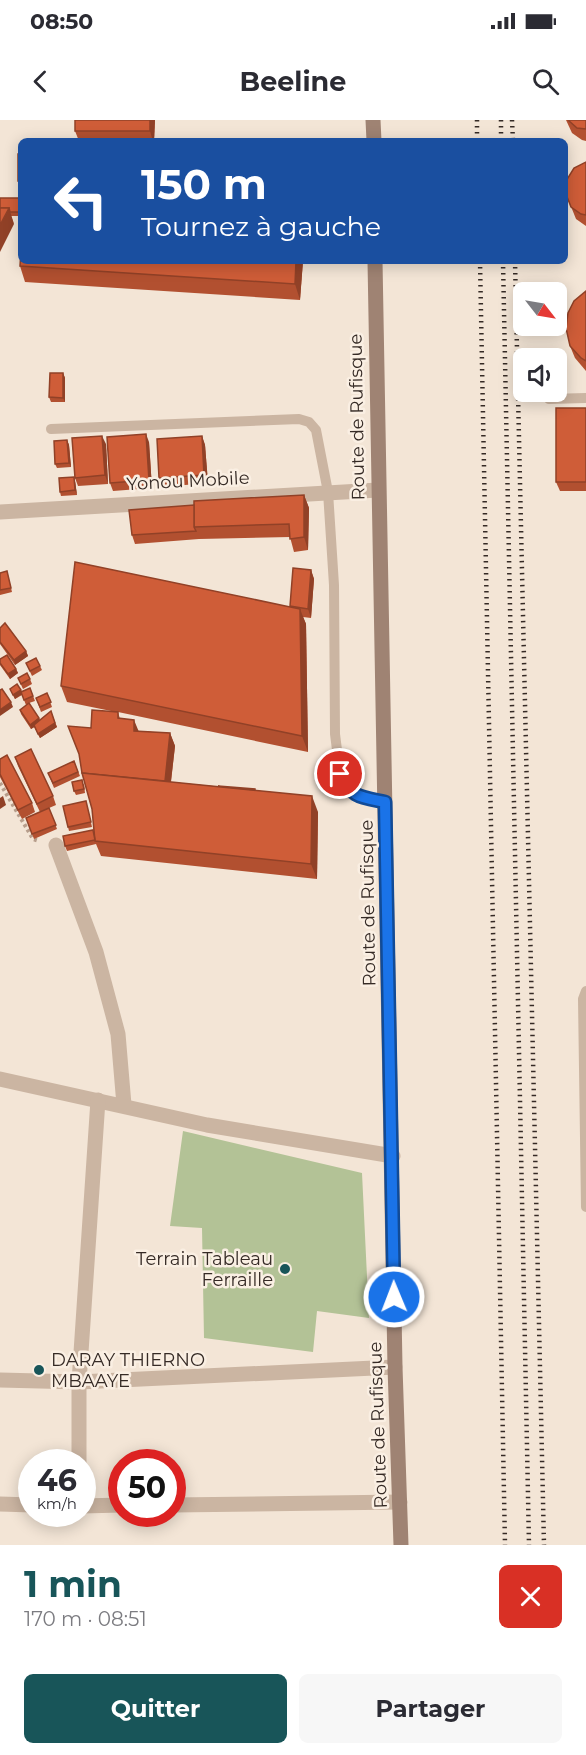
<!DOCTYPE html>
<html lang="fr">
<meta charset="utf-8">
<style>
body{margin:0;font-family:Montserrat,sans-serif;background:#f7f7f7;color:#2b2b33;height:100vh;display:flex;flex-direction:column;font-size:22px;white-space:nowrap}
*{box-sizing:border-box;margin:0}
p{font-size:20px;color:#7c7c81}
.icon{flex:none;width:33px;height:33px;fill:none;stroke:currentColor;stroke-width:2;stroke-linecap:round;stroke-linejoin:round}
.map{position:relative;height:1425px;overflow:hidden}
.details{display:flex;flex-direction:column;background:#fff;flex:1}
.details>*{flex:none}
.banner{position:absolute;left:18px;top:18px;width:550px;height:126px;border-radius:9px;box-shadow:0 3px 15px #0003;background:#1a4fa0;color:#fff;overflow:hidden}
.needle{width:39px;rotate:121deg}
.buttons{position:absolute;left:513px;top:162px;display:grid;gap:12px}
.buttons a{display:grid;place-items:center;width:54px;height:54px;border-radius:9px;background:#fff;box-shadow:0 3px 15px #0003;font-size:30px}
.speed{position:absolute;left:18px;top:1329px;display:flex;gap:12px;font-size:30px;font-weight:700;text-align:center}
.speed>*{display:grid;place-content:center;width:78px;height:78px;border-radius:50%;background:#fff;box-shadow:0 3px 15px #0003;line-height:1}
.speed small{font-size:15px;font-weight:400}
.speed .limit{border:9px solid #d22;background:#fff;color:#111}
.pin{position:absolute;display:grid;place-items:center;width:51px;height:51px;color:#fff;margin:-26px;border:3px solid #fff;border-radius:50%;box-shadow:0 2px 6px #0007}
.me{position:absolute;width:66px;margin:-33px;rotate:359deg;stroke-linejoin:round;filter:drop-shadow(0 0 4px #0008)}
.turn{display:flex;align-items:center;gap:21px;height:126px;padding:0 24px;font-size:27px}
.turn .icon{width:78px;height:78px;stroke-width:2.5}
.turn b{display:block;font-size:42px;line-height:51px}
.round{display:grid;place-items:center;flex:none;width:63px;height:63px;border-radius:9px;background:#f7f7f7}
.overview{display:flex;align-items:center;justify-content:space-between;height:102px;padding:0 24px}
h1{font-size:36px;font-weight:700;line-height:45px;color:#185559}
.cta{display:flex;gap:12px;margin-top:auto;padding:12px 24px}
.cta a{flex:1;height:69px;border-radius:9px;background:#185559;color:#fff;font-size:24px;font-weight:700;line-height:69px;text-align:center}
.cta a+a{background:#f7f7f7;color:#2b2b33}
.status{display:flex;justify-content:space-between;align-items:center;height:42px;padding:0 30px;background:#fff;direction:ltr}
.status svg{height:16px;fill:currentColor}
header{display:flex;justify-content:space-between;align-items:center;height:78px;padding:0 24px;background:#fff;font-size:27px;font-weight:700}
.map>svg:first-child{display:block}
</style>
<div class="status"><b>08:50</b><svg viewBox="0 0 49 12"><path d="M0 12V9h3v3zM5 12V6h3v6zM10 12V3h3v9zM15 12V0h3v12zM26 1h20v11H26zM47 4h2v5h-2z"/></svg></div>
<header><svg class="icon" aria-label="back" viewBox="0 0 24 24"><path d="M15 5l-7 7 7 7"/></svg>Beeline<svg class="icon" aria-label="search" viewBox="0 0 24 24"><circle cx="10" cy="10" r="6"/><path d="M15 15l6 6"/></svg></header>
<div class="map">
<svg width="586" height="1425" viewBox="0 0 586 1425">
<rect width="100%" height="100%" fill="#f3e5d6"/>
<polygon fill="#b3c296" points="183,1011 362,1053 369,1198 317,1191 313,1232 204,1218 202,1108 170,1106"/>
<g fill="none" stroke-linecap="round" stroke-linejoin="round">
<polyline stroke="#b79e8c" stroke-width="4" stroke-dasharray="3 3" stroke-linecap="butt" points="0,663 33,719 39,721"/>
<g stroke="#cbb5a2" stroke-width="10">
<polyline points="549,279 586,278"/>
<polyline points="51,309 299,299 309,302 316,310 328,372 334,465 335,614 340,654 348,671 359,677 385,682"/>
<polyline points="586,871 583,879 586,1087"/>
</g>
<g stroke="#cbb5a2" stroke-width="15">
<polyline points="0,392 378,370"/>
<polyline points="56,725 96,832 118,914 124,985"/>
<polyline points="0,959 207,1005 393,1036"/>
<polyline points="0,1260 79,1262 395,1247"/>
<polyline points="79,1342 79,1262 98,980"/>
<polyline points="0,1384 32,1385"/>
<polyline points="172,1385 400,1382"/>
<polyline points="82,1386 122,1385"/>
</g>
<g stroke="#9f8373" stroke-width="15">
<polyline points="373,0 374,21"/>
<polyline points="375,141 395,1247 401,1425"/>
</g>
<g stroke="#352a25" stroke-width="4.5" stroke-dasharray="1.5 4.5" stroke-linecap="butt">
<polyline points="477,0 477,21"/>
<polyline points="501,0 501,21"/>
<polyline points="512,0 513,21"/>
<polyline points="480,141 505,1425"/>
<polyline points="503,141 529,1425"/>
<polyline points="515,141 544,1425"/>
</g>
</g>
<g fill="#b25030">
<polygon points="75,0 155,0 154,21 79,21 75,11"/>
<polygon points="566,0 586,0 586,21 582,20 572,13"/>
<polygon points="586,42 586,106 576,99 566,74"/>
<polygon points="0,78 21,78 21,96 11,96 14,104"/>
<polygon points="303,141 300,180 25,162 20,146"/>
<polygon points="586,171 586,251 575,238 570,226"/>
<polygon points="63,253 65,258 65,282 51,282 49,277"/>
<polygon points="586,288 586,371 560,371 556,362"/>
<polygon points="202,316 205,325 208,363 162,367 159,358"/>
<polygon points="67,320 69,325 71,347 57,348 55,344"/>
<polygon points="149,322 152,368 113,371 110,363"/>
<polygon points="106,324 108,364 78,366 75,358"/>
<polygon points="75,361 77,375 61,376 60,372"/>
<polygon points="304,375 309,388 308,430 294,432 290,417 199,419 135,424 132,415"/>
<polygon points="311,450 314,459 311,498 303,497 306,504 308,632 118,592 120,599 138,611 170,613 175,626 171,662 256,670 318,692 317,759 101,736 96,724 67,731 65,726 94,713 92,689 82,653 79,634 91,608 116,592 67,582 61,566 290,486"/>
<polygon points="7,451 12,472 0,475 0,453"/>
<polygon points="0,508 26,531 28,536 15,545 0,524"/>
<polygon points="0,539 16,549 18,553 10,559 0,545"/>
<polygon points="26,543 40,546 42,550 32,556"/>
<polygon points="18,558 30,559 32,564 23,569"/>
<polygon points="30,568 35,581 29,583 40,600 51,591 57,607 40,618 34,607 31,609 21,594 20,590 29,584 26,585 22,575 15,579 10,569 21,570 21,572"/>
<polygon points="47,573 52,587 41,592 36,578"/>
<polygon points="15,637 53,676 56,685 49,688 57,709 34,719 26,698 40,692 18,646"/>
<polygon points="0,639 32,683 35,692 22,699 0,657"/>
<polygon points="74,641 80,656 54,668 48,653"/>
<polygon points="84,664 85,673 76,675 74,671"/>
<polygon points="86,681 92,707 69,711 68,707"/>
</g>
<g fill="#914127">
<polygon points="150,0 155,0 154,21 153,21 150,11"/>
<polygon points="9,88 14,104 0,132 0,105"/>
<polygon points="296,141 303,141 300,180 295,164"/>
<polygon points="63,253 65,258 65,282 63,278"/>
<polygon points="146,314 149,322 152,368 149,360"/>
<polygon points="102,316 106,324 108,364 105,355"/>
<polygon points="202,316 205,325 208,363 204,355"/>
<polygon points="67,320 69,325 71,347 69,343"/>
<polygon points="74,357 75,361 77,375 75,370"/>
<polygon points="304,375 309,388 308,430 304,417"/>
<polygon points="311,450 314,459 311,498 308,489"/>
<polygon points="300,489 306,504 308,632 302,616"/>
<polygon points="26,531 28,536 15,545 14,540"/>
<polygon points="16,549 18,553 10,559 8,554"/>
<polygon points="21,570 22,574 15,579 13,575"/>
<polygon points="11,582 13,587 0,596 0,590"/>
<polygon points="39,598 41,603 31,609 30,605"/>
<polygon points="134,600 139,612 134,611"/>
<polygon points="55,603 57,607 40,618 38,614"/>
<polygon points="170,613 175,626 169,677 165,664"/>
<polygon points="3,676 6,685 0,689 0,678"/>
<polygon points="312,676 318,692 317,759 311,744"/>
</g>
<g fill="#cf5d38" stroke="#914127" stroke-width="1.5">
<rect x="75" y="0" width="75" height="11"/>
<polygon points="568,0 586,0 586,9 577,8"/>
<rect x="18" y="34" width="3" height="27"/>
<polygon points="586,42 586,95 581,94 571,87 566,74 566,61 574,48"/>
<polygon points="0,78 21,78 21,92 10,92 9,88 0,88"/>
<polygon points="0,88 9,88 0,105"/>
<polygon points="21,130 21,141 296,141 295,164 20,146"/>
<polygon points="586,171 586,241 581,238 570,226 566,208 568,193 574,181"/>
<polygon points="50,253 63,253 63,278 49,277"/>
<rect x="556" y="288" width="30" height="74"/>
<polygon points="146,314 149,360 110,363 107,317"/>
<polygon points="102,316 105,355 75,358 72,318"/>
<polygon points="202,316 204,355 159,358 157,319"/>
<polygon points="67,320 69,343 55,344 54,321"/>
<polygon points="74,357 75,370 60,372 59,358"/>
<polygon points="304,375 304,417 290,419 289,404 194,407 194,381"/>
<polygon points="194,385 194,407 196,411 132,415 129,390"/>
<polygon points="75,442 300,489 302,616 61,566"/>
<polygon points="293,448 311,450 308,489 290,486"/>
<polygon points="7,451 11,468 0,470 0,453"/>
<polygon points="5,503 26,531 14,540 0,522 0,508"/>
<polygon points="7,535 16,549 8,554 0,543 0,539"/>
<polygon points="36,538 40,546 30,551 26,543"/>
<polygon points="27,553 30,559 21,564 18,558"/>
<polygon points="17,564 21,570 13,575 10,569"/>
<polygon points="30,568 33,576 24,580 21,572"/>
<polygon points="2,569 11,582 0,590 0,570"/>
<polygon points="47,573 51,582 40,587 36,578"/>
<polygon points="29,583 39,598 30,605 20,590"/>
<polygon points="92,590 118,592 118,598 134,600 134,611 170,613 165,661 82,653 79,634 68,606 91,608"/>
<polygon points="51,591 55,603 38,614 34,605"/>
<polygon points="31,629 53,676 37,684 15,637"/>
<polygon points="7,635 32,683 18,690 0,654 0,639"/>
<polygon points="74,641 78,652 53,663 48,653"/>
<polygon points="82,653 312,676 311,744 95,721 92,689"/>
<polygon points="82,660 84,669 74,671 72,662"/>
<polygon points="218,666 255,669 255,670"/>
<polygon points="86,681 91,702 68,707 63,686"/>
<polygon points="49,688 56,705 32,714 26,698"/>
<polygon points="93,710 95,720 65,726 63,716"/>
</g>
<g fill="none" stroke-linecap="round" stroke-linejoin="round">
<g stroke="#114b97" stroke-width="15">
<path id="route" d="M 340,654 C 352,678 360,677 385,682 L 394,1177"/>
</g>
<use href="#route" stroke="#1a73e8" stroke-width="10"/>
</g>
<g fill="#185559" stroke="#faefe3" stroke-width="2">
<circle cx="285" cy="1149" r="6"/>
<circle cx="39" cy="1250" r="6"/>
</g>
<g text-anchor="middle" stroke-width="5" stroke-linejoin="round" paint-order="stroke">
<g font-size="18" fill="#352a25" stroke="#faefe3">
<text transform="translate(357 297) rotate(-91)" y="6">Route de Rufisque</text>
<text transform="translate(188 361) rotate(-3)" y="6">Yonou Mobile</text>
<text transform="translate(368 783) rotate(-91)" y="6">Route de Rufisque</text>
<text transform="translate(378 1305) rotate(-92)" y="6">Route de Rufisque</text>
</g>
<g font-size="18" fill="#352a25" stroke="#faefe3" text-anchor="end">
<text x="273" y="1145">Terrain Tableau<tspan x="273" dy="21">Ferraille</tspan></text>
<text x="51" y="1246" text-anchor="start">DARAY THIERNO<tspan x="51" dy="21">MBAAYE</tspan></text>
</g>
</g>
</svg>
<div class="buttons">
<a><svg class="needle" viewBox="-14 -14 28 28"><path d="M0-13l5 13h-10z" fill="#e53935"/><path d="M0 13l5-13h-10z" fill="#7c7c81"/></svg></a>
<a><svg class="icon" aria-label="sound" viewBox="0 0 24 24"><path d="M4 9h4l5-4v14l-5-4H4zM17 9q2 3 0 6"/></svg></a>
</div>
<div class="speed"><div>46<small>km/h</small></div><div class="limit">50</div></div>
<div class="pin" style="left:340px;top:654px;background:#d93025"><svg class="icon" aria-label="arrive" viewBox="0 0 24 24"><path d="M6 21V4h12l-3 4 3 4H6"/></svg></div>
<svg class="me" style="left:394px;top:1177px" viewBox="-20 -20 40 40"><circle r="17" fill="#1a73e8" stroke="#fff" stroke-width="3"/><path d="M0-11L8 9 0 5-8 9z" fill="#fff"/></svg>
<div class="banner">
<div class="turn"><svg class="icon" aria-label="left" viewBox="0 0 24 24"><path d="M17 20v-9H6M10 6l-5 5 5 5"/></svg><div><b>150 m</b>Tournez à gauche</div></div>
</div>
</div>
<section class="details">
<div class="overview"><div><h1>1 min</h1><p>170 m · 08:51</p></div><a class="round" style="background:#d93025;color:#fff"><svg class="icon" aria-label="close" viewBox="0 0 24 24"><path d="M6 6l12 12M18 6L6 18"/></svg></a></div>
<div class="cta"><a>Quitter</a><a>Partager</a></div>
</section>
